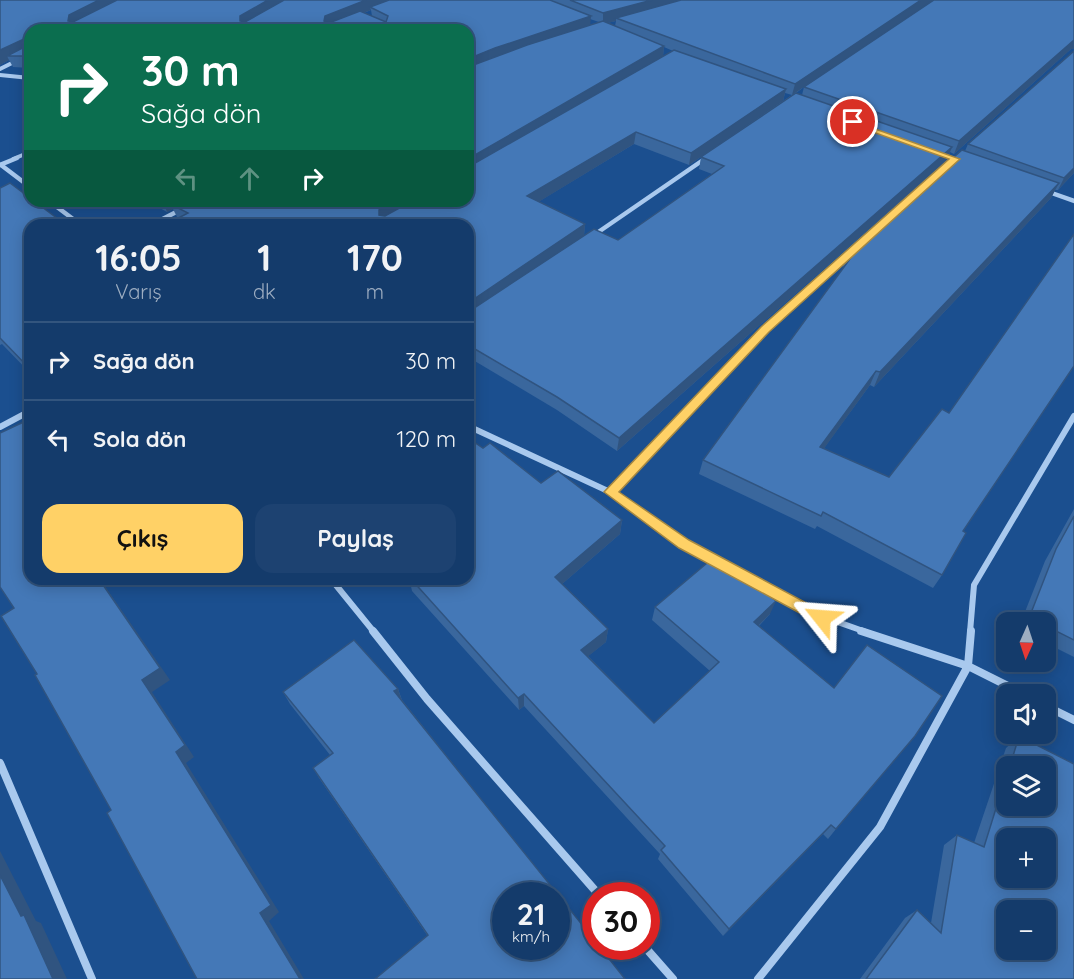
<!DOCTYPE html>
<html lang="tr">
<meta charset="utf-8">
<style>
body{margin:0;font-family:Quicksand,sans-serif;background:#1d4271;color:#f1f3f6;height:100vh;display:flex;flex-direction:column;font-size:22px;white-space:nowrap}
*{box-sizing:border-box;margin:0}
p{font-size:20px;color:#9dadc1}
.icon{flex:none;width:33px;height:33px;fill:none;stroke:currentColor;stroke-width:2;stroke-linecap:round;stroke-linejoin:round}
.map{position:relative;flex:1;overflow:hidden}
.sheet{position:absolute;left:24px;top:219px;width:450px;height:366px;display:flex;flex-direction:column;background:#143b6b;border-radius:18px;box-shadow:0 3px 15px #0003,0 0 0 2px #33557e}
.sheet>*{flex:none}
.top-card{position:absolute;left:24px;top:24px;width:450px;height:183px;border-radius:18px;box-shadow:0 3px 15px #0003,0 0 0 2px #33557e;background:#0b6e4f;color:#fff;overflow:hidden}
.needle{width:39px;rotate:183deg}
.fabs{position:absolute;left:996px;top:612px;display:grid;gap:12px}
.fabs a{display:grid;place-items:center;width:60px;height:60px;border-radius:12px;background:#143b6b;box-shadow:0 3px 15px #0003,0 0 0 2px #33557e;font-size:30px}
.speed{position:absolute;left:492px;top:882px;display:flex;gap:12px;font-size:30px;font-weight:700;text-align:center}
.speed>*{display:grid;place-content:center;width:78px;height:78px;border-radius:50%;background:#143b6b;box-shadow:0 3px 15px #0003,0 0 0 2px #33557e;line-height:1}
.speed small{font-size:15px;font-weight:400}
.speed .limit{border:9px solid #d22;background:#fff;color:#111}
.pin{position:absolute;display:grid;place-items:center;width:51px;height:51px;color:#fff;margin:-26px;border:3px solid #fff;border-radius:50%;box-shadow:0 2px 6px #0007}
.me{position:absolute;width:66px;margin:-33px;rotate:298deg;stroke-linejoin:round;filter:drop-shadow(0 0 4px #0008)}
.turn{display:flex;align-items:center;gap:21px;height:126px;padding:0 18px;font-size:27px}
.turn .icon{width:78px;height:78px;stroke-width:2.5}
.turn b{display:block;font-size:42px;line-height:51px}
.lanes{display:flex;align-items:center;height:57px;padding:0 18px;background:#0003;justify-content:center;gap:30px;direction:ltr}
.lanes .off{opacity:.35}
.eta{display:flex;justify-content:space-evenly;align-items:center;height:102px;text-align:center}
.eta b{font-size:36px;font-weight:700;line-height:42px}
.primary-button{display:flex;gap:12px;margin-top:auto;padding:12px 18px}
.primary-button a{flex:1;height:69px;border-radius:18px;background:#ffd166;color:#111;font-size:24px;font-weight:700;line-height:69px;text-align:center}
.primary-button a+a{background:#1d4271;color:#f1f3f6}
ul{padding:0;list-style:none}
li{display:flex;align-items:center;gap:18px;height:78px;padding:0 18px;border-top:2px solid #33557e}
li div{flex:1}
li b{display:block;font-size:22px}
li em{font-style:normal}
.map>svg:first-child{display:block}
</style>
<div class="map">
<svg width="1074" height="979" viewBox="0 0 1074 979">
<rect width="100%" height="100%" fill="#1b4f8f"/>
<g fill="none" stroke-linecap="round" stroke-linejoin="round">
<g stroke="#a9c9ee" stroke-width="4">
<polyline points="0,69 30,54"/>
<polyline points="0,75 30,78"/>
<polyline points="13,159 30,152"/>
<polyline points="704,159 707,157"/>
</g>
<g stroke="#a9c9ee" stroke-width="4.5">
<polyline points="0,165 17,158"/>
<polyline points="1,165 30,187"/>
<polyline points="1046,191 1074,201"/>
<polyline points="49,201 81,225"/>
<polyline points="151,225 182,209"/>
<polyline points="594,235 706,158"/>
<polyline points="731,365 765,329 850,252"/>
</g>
<g stroke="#a9c9ee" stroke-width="6">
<polyline points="468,426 610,492 732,363"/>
<polyline points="0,427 30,411"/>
<path d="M 610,492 C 689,548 773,602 866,632"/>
<polyline points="331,579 374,632"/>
<polyline points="970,632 974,585 1074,416"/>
</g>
<g stroke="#a9c9ee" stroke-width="8">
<polyline points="373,631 427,699 600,896"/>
<polyline points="971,631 968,666 1024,694"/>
<polyline points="1046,706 1074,720"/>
<polyline points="0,763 92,979"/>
<polyline points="644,946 673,979"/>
<polyline points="758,979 880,827 968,666 861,631"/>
</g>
</g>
<g fill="#3a679d" fill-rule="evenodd">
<path d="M 0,0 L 1074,0 L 1071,49 L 954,154 L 950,152 L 947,160 L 617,451 L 557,410 L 468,357 L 468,225 L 178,218 L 177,217 L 173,209 L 167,212 L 147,201 L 468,201 L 468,30 L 30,30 L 30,68 L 13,67 L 9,60 L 0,65 ZM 371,10 L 372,16 L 364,13 ZM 590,19 L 599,22 L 590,25 ZM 616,21 L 615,26 L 607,23 ZM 664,47 L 673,51 L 663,56 ZM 804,87 L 802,95 L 796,93 ZM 785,93 L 792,95 L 783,101 ZM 634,144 L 689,165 L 701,157 L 699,169 L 712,174 L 618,240 L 584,235 L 585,224 L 538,202 Z"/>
<polygon points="968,144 1074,173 1058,190 1055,190 1051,198 874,387 870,385 824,448 963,531 942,575 933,588 817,526 815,529 699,474 703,460 844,267 843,266 847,251 965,151"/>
<polygon points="0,188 30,225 30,373 2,344 0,345"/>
<polygon points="483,448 541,483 622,520 620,534 562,584 608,629 606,642 588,656 654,723 710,671 652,620 655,607 770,614 759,626 836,829 828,839 823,834 723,936 658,859 660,854 524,706 519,710 412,591 410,582 407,579 468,579"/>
<polygon points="1074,509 1074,657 1046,643 1046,622 1021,622 1045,561"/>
<polygon points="398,689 402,700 625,979 427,935 319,778 313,768 330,755 290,704 283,692"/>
<path d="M 1019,736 L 1074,764 L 1074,979 L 860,979 L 905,918 L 917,910 L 931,923 L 944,845 L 957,835 L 974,843 L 1006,748 ZM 1006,766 L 1046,766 L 1046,806 L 1006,806 ZM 1006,838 L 1046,838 L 1046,878 L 1006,878 ZM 1006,910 L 1046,910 L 1046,950 L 1006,950 Z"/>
</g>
<g fill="#305480">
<polygon points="99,0 124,0 74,26 68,21 69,15"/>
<polygon points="268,0 289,0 243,30 240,21 240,16"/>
<polygon points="366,0 397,0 370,7 371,10 327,27 324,21 325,16"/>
<polygon points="652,0 692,0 616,18 616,21 603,24 603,13"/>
<polygon points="921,0 934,0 792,95 795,84"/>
<polygon points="591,16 590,28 468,71 468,59 495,48"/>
<polygon points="26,38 30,48 7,56 9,60 0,65 0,50"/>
<polygon points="1074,40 1074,49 1071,49 954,154 959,141"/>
<polygon points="664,46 663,58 468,172 468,159"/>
<polygon points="786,89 783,101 689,165 691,153"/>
<polygon points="636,132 634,144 527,209 527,196"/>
<polygon points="952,147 947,160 617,451 619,438"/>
<polygon points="1074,168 1074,173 1058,190 1064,178"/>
<polygon points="1059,183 1051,198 874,387 880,372"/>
<polygon points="163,201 189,201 172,205 173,209 167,212"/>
<polygon points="394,201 418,201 381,225 379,215 379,210"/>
<polygon points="585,224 584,237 468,317 468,303"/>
<polygon points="876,371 870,385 815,461 820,447"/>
<polygon points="622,520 620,534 554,591 555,577"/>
<polygon points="99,579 100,579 170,680 152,692 194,757 186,763 279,912 269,921 304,979 300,979 260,913 176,752 142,680"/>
<polygon points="776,601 770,614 749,635 754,622"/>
<polygon points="608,629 606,642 580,663 581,650"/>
<polygon points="398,689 402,701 394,691"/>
<polygon points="524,694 524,706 519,710 518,698"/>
<polygon points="831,825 823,834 723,936 729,929"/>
<polygon points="0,851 36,921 41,923 67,979 53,979 0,875"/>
</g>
<g fill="#4478b7" stroke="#305480" stroke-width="1.5" fill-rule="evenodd">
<polygon points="0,0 99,0 69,15 68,21 73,22 117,0 268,0 240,16 240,21 245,22 284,0 366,0 325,16 324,21 329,23 360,11 386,22 388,16 370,7 389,0 550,0 591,16 495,48 468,59 468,30 30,30 30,56 7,56 28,45 26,38 0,50"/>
<polygon points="570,0 652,0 603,13"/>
<polygon points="681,0 921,0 795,84 616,18"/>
<polygon points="934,0 1074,0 1074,40 959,141 804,87"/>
<polygon points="603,21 664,46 468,159 468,67 527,45"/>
<polygon points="674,50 786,89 691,153 636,132 527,196 585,224 468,303 468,225 165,225 188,213 172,205 179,201 394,201 379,210 379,215 385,216 412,201 468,201 468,167"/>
<polygon points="1074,51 1074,168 1064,178 968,144"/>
<polygon points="796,93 952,147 619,438 557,397 468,345 468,312 594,229 618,240 724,166 701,157"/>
<polygon points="962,150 1059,183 880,372 876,371 820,447 889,477 942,409 949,413 1074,234 1074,366 963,531 966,533 942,575 823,512 821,516 703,460 852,256 847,251"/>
<polygon points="10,183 30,198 30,201 34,201 66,225 30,225 30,369 0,338 0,188"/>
<polygon points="30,419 30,579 99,579 160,668 142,680 185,745 176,752 271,905 260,913 300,979 197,979 107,813 111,810 35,675 37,674 1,616 14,608 0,587 0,433"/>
<polygon points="468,438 483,448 490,443 541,483 558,471 622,520 555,577 608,629 581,650 654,723 719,662 655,607 713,558 742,581 746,577 776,601 754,622 834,688 867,645 942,696 915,736 836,829 831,825 729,929 661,850 665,846 524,694 518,698 411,579 468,579"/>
<polygon points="1074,516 1074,640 1046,626 1046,622 1039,622 1029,618 1056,549"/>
<path d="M 354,640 L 398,689 L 394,691 L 596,942 L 596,946 L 599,946 L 625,979 L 375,979 L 428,935 L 313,768 L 333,753 L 283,692 ZM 506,896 L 556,896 L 556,946 L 506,946 Z"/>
<path d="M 1019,736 L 1074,764 L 1074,979 L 866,979 L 917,910 L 941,933 L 957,835 L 984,847 L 1006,776 L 1006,806 L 1046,806 L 1046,766 L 1010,766 ZM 1006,838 L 1046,838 L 1046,878 L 1006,878 ZM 1006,910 L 1046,910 L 1046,950 L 1006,950 Z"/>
<polygon points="0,875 21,916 24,915 53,979 0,979"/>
</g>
<polygon fill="#ffd166" stroke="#a68842" stroke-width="1.5" points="850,120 960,159 769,332 619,492 689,540 827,614 830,618 822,625 679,548 604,492 761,327 949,159 850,124"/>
</svg>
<div class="fabs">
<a><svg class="needle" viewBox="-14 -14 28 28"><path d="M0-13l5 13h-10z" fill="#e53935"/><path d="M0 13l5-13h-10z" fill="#9dadc1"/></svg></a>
<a><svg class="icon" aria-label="sound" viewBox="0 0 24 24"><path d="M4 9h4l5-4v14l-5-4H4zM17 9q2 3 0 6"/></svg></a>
<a><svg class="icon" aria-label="layers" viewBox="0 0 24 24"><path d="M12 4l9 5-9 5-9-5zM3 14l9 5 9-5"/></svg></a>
<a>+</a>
<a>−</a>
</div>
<div class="speed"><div>21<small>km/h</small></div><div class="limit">30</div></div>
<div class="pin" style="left:853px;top:122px;background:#d93025"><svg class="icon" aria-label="arrive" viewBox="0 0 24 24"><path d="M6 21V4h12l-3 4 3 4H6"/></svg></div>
<svg class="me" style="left:822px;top:618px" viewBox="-20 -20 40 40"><path d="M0-17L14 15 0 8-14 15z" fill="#ffd166" stroke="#fff" stroke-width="4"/></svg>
<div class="top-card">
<div class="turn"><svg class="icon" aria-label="right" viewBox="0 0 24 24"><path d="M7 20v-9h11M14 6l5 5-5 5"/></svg><div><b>30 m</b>Sağa dön</div></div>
<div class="lanes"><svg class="icon off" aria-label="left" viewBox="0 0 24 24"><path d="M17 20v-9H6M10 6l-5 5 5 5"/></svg><svg class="icon off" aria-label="ahead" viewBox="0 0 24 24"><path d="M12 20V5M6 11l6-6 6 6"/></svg><svg class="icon" aria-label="right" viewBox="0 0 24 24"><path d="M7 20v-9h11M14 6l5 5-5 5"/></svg></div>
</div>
<section class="sheet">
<div class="eta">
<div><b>16:05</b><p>Varış</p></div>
<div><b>1</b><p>dk</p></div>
<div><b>170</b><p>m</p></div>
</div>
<ul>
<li><svg class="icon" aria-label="right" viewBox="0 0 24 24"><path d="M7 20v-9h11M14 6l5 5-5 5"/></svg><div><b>Sağa dön</b></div><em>30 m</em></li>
<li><svg class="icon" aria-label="left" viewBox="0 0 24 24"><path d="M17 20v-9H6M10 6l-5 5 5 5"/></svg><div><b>Sola dön</b></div><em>120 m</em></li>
</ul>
<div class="primary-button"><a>Çıkış</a><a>Paylaş</a></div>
</section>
</div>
